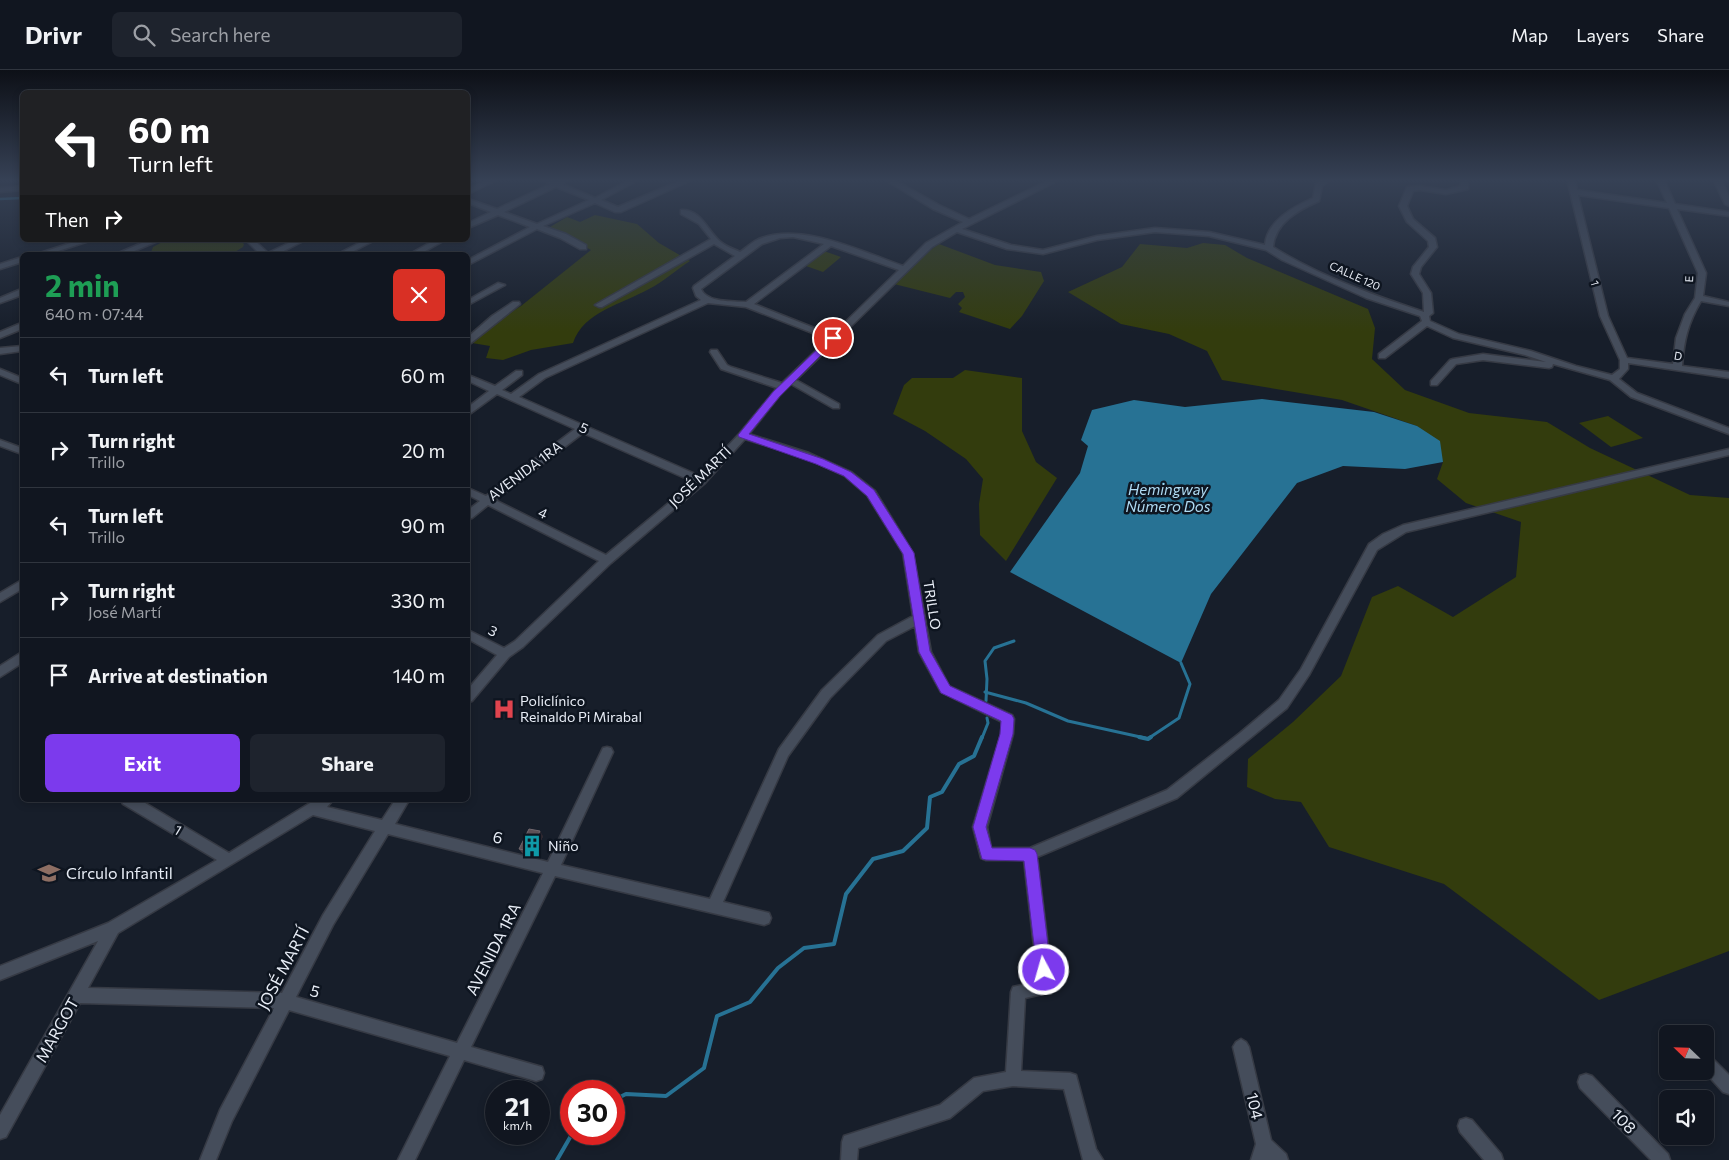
<!DOCTYPE html>
<meta charset="utf-8">
<style>
body{margin:0;font-family:Commissioner,sans-serif;background:#1e232d;color:#f1f3f6;height:100vh;display:flex;flex-direction:column;font-size:19px;white-space:nowrap}
*{box-sizing:border-box;margin:0}
p{font-size:16px;color:#9c9fa5}
.icon{flex:none;width:28px;height:28px;fill:none;stroke:currentColor;stroke-width:2;stroke-linecap:round;stroke-linejoin:round}
.map{position:relative;flex:1;overflow:hidden}
.sheet{position:absolute;left:20px;top:182px;width:450px;height:550px;display:flex;flex-direction:column;background:#111620;border-radius:8px;box-shadow:0 2px 8px #0003,0 0 0 1px #30353e}
.sheet>*{flex:none}
.hud{position:absolute;left:20px;top:20px;width:450px;height:152px;border-radius:8px;box-shadow:0 2px 8px #0003,0 0 0 1px #30353e;background:#202124;color:#fff;overflow:hidden}
.needle{width:32px;rotate:293deg}
.buttons{position:absolute;left:1659px;top:955px;display:grid;gap:10px}
.buttons a{display:grid;place-items:center;width:55px;height:55px;border-radius:8px;background:#111620;box-shadow:0 2px 8px #0003,0 0 0 1px #30353e;font-size:25px}
.speed{position:absolute;left:485px;top:1010px;display:flex;gap:10px;font-size:25px;font-weight:700;text-align:center}
.speed>*{display:grid;place-content:center;width:65px;height:65px;border-radius:50%;background:#111620;box-shadow:0 2px 8px #0003,0 0 0 1px #30353e;line-height:1}
.speed small{font-size:12px;font-weight:400}
.speed .limit{border:8px solid #d22;background:#fff;color:#111}
.pin{position:absolute;display:grid;place-items:center;width:42px;height:42px;color:#fff;margin:-21px;border:2px solid #fff;border-radius:50%;box-shadow:0 1px 5px #0007}
.me{position:absolute;width:55px;margin:-28px;rotate:354deg;stroke-linejoin:round;filter:drop-shadow(0 0 4px #0008)}
.turn{display:flex;align-items:center;gap:18px;height:105px;padding:0 25px;font-size:22px}
.turn .icon{width:65px;height:65px;stroke-width:2.5}
.turn b{display:block;font-size:35px;line-height:42px}
.then{display:flex;align-items:center;height:48px;padding:0 25px;background:#0003;gap:10px;font-size:19px}
.round{display:grid;place-items:center;flex:none;width:52px;height:52px;border-radius:8px;background:#1e232d}
.summary{display:flex;align-items:center;justify-content:space-between;height:85px;padding:0 25px}
h1{font-size:30px;font-weight:700;line-height:38px;color:#1e9e55}
.button{display:flex;gap:10px;margin-top:auto;padding:10px 25px}
.button a{flex:1;height:58px;border-radius:8px;background:#7c3aed;color:#fff;font-size:20px;font-weight:700;line-height:58px;text-align:center}
.button a+a{background:#1e232d;color:#f1f3f6}
ul{padding:0;list-style:none}
li{display:flex;align-items:center;gap:15px;height:75px;padding:0 25px;border-top:1px solid #30353e}
li div{flex:1}
li b{display:block;font-size:19px}
li em{font-style:normal}
header{display:flex;align-items:center;gap:30px;box-sizing:border-box;height:70px;padding:0 25px;background:#111620;border-bottom:1px solid #30353e}
header strong{font-size:24px}
nav{display:flex;gap:28px;margin-inline-start:auto;font-size:18px}
.search{width:350px;height:45px;background:#1e232d;display:flex;align-items:center;gap:12px;box-sizing:border-box;padding:0 18px;border-radius:8px;color:#9c9fa5;font-size:19px}
.map>svg:first-child{display:block}
</style>
<header>
<strong>Drivr</strong>
<div class="search"><svg class="icon" aria-label="search" viewBox="0 0 24 24"><circle cx="10" cy="10" r="6"/><path d="M15 15l6 6"/></svg>Search here</div>
<nav><a>Map</a><a>Layers</a><a>Share</a></nav>
</header>
<div class="map">
<svg width="1729" height="1090" viewBox="0 0 1729 1090">
<rect width="100%" height="100%" fill="#171e2a"/>
<g fill="#333c0d">
<path d="M 595,145 L 637,154 L 659,173 L 690,191 C 676,200 663,212 649,219 C 622,234 583,242 573,273 L 531,280 L 503,290 L 486,288 L 490,276 L 472,273 L 487,257 L 521,236 L 591,180 L 550,157 L 567,147 L 580,152 Z"/>
<polygon points="166,170 238,170 244,174 243,177 230,185 150,185 153,177"/>
<polygon points="1203,173 1225,175 1247,188 1368,239 1375,258 1372,289 1405,320 1469,343 1547,352 1590,378 1690,425 1729,428 1729,881 1599,930 1444,814 1329,777 1301,732 1275,729 1247,717 1248,689 1293,652 1341,606 1372,527 1398,516 1453,547 1516,507 1521,452 1466,433 1437,409 1443,392 1417,356 1342,330 1222,310 1207,281 1169,264 1121,254 1068,222 1122,197 1140,174 1187,178"/>
<polygon points="939,174 995,195 1041,202 1044,211 1022,246 1010,259 959,242 962,238 958,234 965,227 963,222 956,222 950,228 894,214 913,192"/>
<polygon points="824,181 841,187 823,202 806,196"/>
<polygon points="965,300 1022,308 1022,361 1036,392 1057,408 1006,491 980,465 979,434 983,409 966,389 925,361 893,344 904,315 912,308 953,308"/>
<polygon points="1608,346 1643,368 1611,377 1579,353"/>
</g>
<polygon fill="#277294" points="1262,329 1374,342 1417,356 1440,371 1443,392 1405,399 1343,396 1297,413 1211,524 1181,593 1010,502 1080,403 1088,376 1081,370 1092,340 1134,330 1185,337"/>
<g fill="none" stroke-linecap="round" stroke-linejoin="round">
<polyline stroke="#277294" stroke-width="2.5" points="0,129 22,128"/>
<g stroke="#277294" stroke-width="3">
<polyline points="985,622 1026,633 1068,651 1145,668"/>
<polyline points="986,631 987,609 985,591 994,578 1014,571"/>
<polyline points="982,668 988,653 987,648"/>
<polyline points="1149,668 1179,648 1190,614 1181,593"/>
</g>
<g stroke="#277294" stroke-width="4">
<polyline points="1139,667 1148,669 1151,667"/>
<polyline points="614,1030 626,1024 666,1026 704,998 717,946 750,932 778,898 804,878 834,874 846,824 873,789 903,781 927,758 930,727 942,722 959,694 974,686 982,667"/>
<polyline points="557,1090 572,1064"/>
</g>
<g stroke="#363a44" stroke-width="3">
<g id="minor">
<polygon points="489,109 499,109 468,124 468,119"/>
<path d="M 540,109 L 550,109 L 556,111 L 561,109 L 571,109 L 562,114 L 595,128 L 631,109 L 640,109 L 601,130 L 618,137 L 684,109 L 694,109 L 621,142 L 615,142 L 595,133 L 543,156 L 566,164 L 586,175 L 586,179 L 580,179 L 560,168 L 537,159 L 468,195 L 468,190 L 530,157 L 498,145 L 468,158 L 468,153 L 491,142 L 468,133 L 468,129 L 497,139 L 550,114 ZM 556,117 L 589,130 L 537,154 L 504,142 Z"/>
<path d="M 884,109 L 893,109 L 939,135 L 969,149 L 1051,109 L 1061,109 L 962,159 L 1011,175 L 1043,180 L 1097,166 L 1155,158 L 1209,162 L 1265,175 C 1267,151 1293,137 1313,128 L 1316,113 L 1323,109 L 1332,109 L 1322,116 L 1319,131 C 1298,140 1275,153 1273,177 C 1319,206 1373,225 1424,242 L 1423,223 L 1411,204 L 1413,197 L 1429,177 L 1428,171 L 1407,152 L 1399,136 L 1407,117 L 1420,116 L 1446,120 L 1461,116 L 1460,109 L 1468,109 L 1468,119 L 1446,124 L 1420,120 L 1413,121 L 1407,136 L 1413,149 L 1435,168 L 1437,177 L 1421,197 L 1419,204 L 1431,223 L 1433,243 L 1429,246 L 1430,251 L 1459,264 L 1531,281 L 1576,296 L 1612,305 L 1620,299 L 1620,290 L 1600,246 L 1567,109 L 1575,109 L 1577,120 L 1667,133 L 1656,109 L 1664,109 L 1675,134 L 1729,142 L 1729,146 L 1677,139 L 1706,203 L 1703,226 L 1729,232 L 1729,236 L 1701,231 C 1688,253 1684,270 1682,296 L 1729,302 L 1729,308 L 1628,293 L 1628,299 L 1619,309 L 1637,323 L 1729,358 L 1729,364 L 1631,327 L 1610,310 L 1553,294 L 1552,297 L 1549,298 L 1483,290 L 1456,294 L 1437,315 L 1431,315 L 1431,311 L 1450,290 L 1453,289 L 1483,284 L 1546,292 L 1525,285 L 1453,268 L 1427,256 L 1385,288 L 1379,288 L 1379,284 L 1422,251 L 1420,246 L 1366,228 L 1282,190 L 1266,180 L 1209,166 L 1155,162 L 1097,170 L 1043,184 L 1007,179 L 957,162 L 932,177 L 796,310 L 839,334 L 839,338 L 833,338 L 791,314 L 779,326 L 749,364 L 809,383 L 851,402 L 875,421 L 913,483 L 931,582 L 949,616 L 1012,645 L 1014,649 L 1013,664 L 987,757 L 991,778 L 1030,778 L 1167,720 L 1240,663 L 1279,630 L 1301,599 L 1369,474 L 1383,464 L 1403,455 L 1729,379 L 1729,385 L 1406,462 L 1377,480 L 1309,605 L 1287,638 L 1177,728 L 1037,787 L 1053,917 L 1051,922 L 1025,928 L 1021,1001 L 1070,1003 L 1076,1005 L 1096,1079 L 1103,1090 L 1083,1090 L 1064,1019 L 1013,1016 L 983,1021 L 950,1048 L 858,1078 L 857,1090 L 841,1090 L 842,1072 L 844,1066 L 940,1035 L 974,1008 L 1006,1002 L 1011,922 L 1013,917 L 1038,911 L 1024,790 L 986,790 L 981,788 L 973,757 L 1001,664 L 1002,652 L 941,622 L 919,582 L 915,556 L 886,571 L 830,628 L 788,686 L 723,832 L 769,843 L 771,848 L 769,853 L 764,855 L 555,806 L 471,977 L 542,997 L 544,1003 L 542,1009 L 536,1011 L 464,990 L 415,1090 L 398,1090 L 450,986 L 289,940 L 232,1051 L 216,1090 L 200,1090 L 220,1040 L 274,938 L 80,933 L 6,1067 L 0,1069 L 0,1045 L 98,871 L 0,910 L 0,896 L 108,853 L 217,790 L 123,734 L 121,730 L 140,730 L 229,783 L 315,730 L 333,730 L 327,737 L 382,750 L 395,730 L 409,730 L 395,754 L 548,792 L 603,678 L 607,677 L 611,678 L 613,682 L 561,795 L 710,829 L 779,679 L 822,620 L 878,565 L 913,546 L 903,483 L 867,425 L 845,406 L 803,387 L 745,369 L 705,413 L 611,493 L 523,577 L 509,587 L 472,631 L 468,632 L 468,619 L 497,585 L 468,569 L 468,560 L 504,578 L 515,571 L 599,491 L 488,435 L 472,448 L 468,449 L 468,440 L 480,431 L 468,425 L 468,418 L 486,426 L 575,359 L 497,324 L 471,343 L 468,344 L 468,337 L 489,321 L 468,311 L 468,305 L 495,316 L 516,301 L 522,301 L 522,305 L 502,320 L 511,324 L 539,304 L 701,230 L 696,226 L 693,218 L 694,216 L 735,186 L 714,174 L 602,237 L 599,237 L 595,235 L 711,169 L 699,154 L 681,144 L 681,140 C 702,139 708,163 722,173 C 727,177 734,179 740,182 C 745,179 750,174 755,171 C 796,149 863,182 903,196 L 926,173 L 963,152 L 933,139 ZM 1578,125 L 1669,138 L 1698,203 L 1695,228 L 1685,244 L 1676,268 L 1673,294 L 1627,288 L 1608,246 ZM 793,167 L 824,174 L 746,232 C 733,231 707,233 701,219 L 762,174 L 780,168 ZM 831,176 L 899,200 L 832,265 L 754,234 ZM 708,233 L 746,237 L 828,269 L 782,313 L 731,297 L 727,295 L 717,280 L 711,280 L 710,282 L 721,299 L 777,318 L 740,363 L 700,406 L 519,327 L 545,308 ZM 583,363 L 694,412 L 606,485 L 495,430 ZM 313,745 L 375,761 L 323,845 L 282,923 L 88,918 L 118,863 ZM 388,764 L 543,803 L 457,973 L 296,927 L 333,855 Z"/>
<polygon points="1713,109 1721,109 1729,126 1729,136 1725,134"/>
<polygon points="22,116 22,120 0,122 0,118"/>
<polygon points="80,170 92,170 46,185 34,185"/>
<polygon points="149,170 160,170 125,185 114,185"/>
<polygon points="246,170 254,170 268,183 295,170 305,170 276,185 261,185"/>
<polygon points="365,170 375,170 346,185 336,185"/>
<polygon points="435,170 445,170 418,185 408,185"/>
<polygon points="19,188 22,188 22,192 0,199 0,194"/>
<polygon points="498,213 505,215 468,235 468,230"/>
<polygon points="19,220 22,220 22,225 0,233 0,228"/>
<polygon points="513,232 519,232 520,234 471,273 468,273 468,267 492,246"/>
<polygon points="19,254 22,254 22,259 0,268 0,262"/>
<polygon points="22,276 22,281 0,284 0,278"/>
<polygon points="0,299 22,308 22,314 0,305"/>
<polygon points="0,370 22,378 22,384 0,376"/>
<polygon points="22,510 22,519 0,532 0,523"/>
<polygon points="22,582 22,593 0,607 0,596"/>
<polygon points="1241,969 1246,972 1249,977 1271,1070 1286,1084 1288,1090 1251,1090 1256,1074 1233,977 1236,972"/>
<polygon points="1705,983 1710,986 1729,1005 1729,1024 1723,1022 1704,1001"/>
<polygon points="1586,1004 1592,1006 1668,1084 1670,1090 1651,1090 1580,1018 1578,1012 1580,1006"/>
<polygon points="1466,1048 1472,1050 1501,1084 1503,1090 1484,1090 1460,1062 1458,1056 1460,1050"/>
</g>
</g>
<use href="#minor" fill="#454d5b" fill-rule="evenodd"/>
</g>
<polygon fill="#4c3d43" points="543,766 534,786 523,784 519,779"/>
<polygon fill="#302931" points="540,761 543,766 534,786 530,781"/>
<polygon fill="#5d5056" stroke="#72696f" points="529,759 540,761 530,781 519,779"/>
<linearGradient id="sky" x2="0" y2="1"><stop stop-color="#0d1017"/><stop offset="0.42" stop-color="#364155"/><stop offset="1" stop-color="#364155" stop-opacity="0"/></linearGradient>
<rect width="1729" height="262" fill="url(#sky)"/>
<polygon fill="#7c3aed" stroke="#51269a" points="833,266 837,268 836,270 780,326 749,364 823,389 851,402 874,420 914,483 930,581 950,616 1012,645 1014,649 1013,664 986,757 992,778 1030,778 1035,780 1037,784 1051,900 1049,905 1044,907 1039,905 1037,900 1024,791 986,790 982,789 973,757 1000,664 1001,651 941,623 919,582 903,484 867,426 844,406 816,394 739,367 738,365 773,322 830,267"/>
<defs>
<g id="hospital-bare" transform="scale(1.725)"><path d="M-5-5h3v3.5h4V-5h3V5h-3V1.5h-4V5h-3Z" fill="#e0444e" stroke="#0e1520" stroke-width="2.5" paint-order="stroke"/></g>
<g id="building-bare" transform="scale(1.725)"><path d="M-4-6H4V6H1V3H-1V6H-4ZM-2.5-4.3h1.7v1.8h-1.7ZM.8-4.3h1.7v1.8H.8ZM-2.5-1h1.7V.8h-1.7ZM.8-1h1.7V.8H.8Z" fill="#0f9aa8" stroke="#0e1520" stroke-width="2.5" paint-order="stroke"/></g>
<g id="school-bare" transform="scale(1.725)"><path d="M0-5L7-2L0 1L-7-2ZM-4 1L0 2.5L4 1V4Q0 6-4 4Z" fill="#8d6e63" stroke="#0e1520" stroke-width="2.5" paint-order="stroke"/></g>
</defs>
<g fill-rule="evenodd">
<use href="#hospital-bare" x="504" y="639"/>
<use href="#building-bare" x="532" y="776"/>
<use href="#school-bare" x="49" y="803"/>
</g>
<g text-anchor="middle" stroke-width="5" stroke-linejoin="round" paint-order="stroke">
<g font-size="11" fill="#e8edf6" stroke="#0e1520">
<text transform="translate(1355 206) rotate(24)" y="4">CALLE 120</text>
<text transform="translate(1689 209) rotate(-88)" y="4">E</text>
<text transform="translate(1595 213) rotate(75)" y="4">1</text>
<text transform="translate(1678 286) rotate(9)" y="4">D</text>
</g>
<g font-size="14" fill="#e8edf6" stroke="#0e1520">
<text transform="translate(584 358) rotate(24)" y="5">5</text>
<text transform="translate(525 401) rotate(-37)" y="5">AVENIDA 1RA</text>
<text transform="translate(700 407) rotate(-44)" y="5">JOSÉ MARTÍ</text>
<text transform="translate(543 443) rotate(26)" y="5">4</text>
<text transform="translate(932 535) rotate(81)" y="5">TRILLO</text>
<text transform="translate(493 561) rotate(28)" y="5">3</text>
<text transform="translate(178 760) rotate(31)" y="5">1</text>
</g>
<g font-size="14" fill="#e8edf6" stroke="#0e1520" text-anchor="start">
<text x="520" y="636">Policlínico<tspan x="520" dy="16">Reinaldo Pi Mirabal</tspan></text>
<text x="548" y="781">Niño</text>
</g>
<g font-size="15" font-style="italic" fill="#afdbf3" stroke="#0e1520">
<text x="1168" y="425">Hemingway<tspan x="1168" dy="17">Número Dos</tspan></text>
</g>
<g font-size="16" fill="#e8edf6" stroke="#0e1520">
<text transform="translate(498 767) rotate(14)" y="6">6</text>
<text transform="translate(493 879) rotate(-63)" y="6">AVENIDA 1RA</text>
<text transform="translate(283 898) rotate(-62)" y="6">JOSÉ MARTÍ</text>
<text transform="translate(315 921) rotate(16)" y="6">5</text>
<text transform="translate(57 960) rotate(-61)" y="6">MARGOT</text>
<text transform="translate(1255 1036) rotate(77)" y="6">104</text>
<text transform="translate(1624 1051) rotate(46)" y="6">108</text>
</g>
<g font-size="16" fill="#e8edf6" stroke="#0e1520" text-anchor="start">
<text x="66" y="809">Círculo Infantil</text>
</g>
</g>
</svg>
<div class="buttons">
<a><svg class="needle" viewBox="-14 -14 28 28"><path d="M0-13l5 13h-10z" fill="#e53935"/><path d="M0 13l5-13h-10z" fill="#9c9fa5"/></svg></a>
<a><svg class="icon" aria-label="sound" viewBox="0 0 24 24"><path d="M4 9h4l5-4v14l-5-4H4zM17 9q2 3 0 6"/></svg></a>
</div>
<div class="speed"><div>21<small>km/h</small></div><div class="limit">30</div></div>
<div class="pin" style="left:833px;top:268px;background:#d93025"><svg class="icon" aria-label="arrive" viewBox="0 0 24 24"><path d="M6 21V4h12l-3 4 3 4H6"/></svg></div>
<svg class="me" style="left:1044px;top:900px" viewBox="-20 -20 40 40"><circle r="17" fill="#7c3aed" stroke="#fff" stroke-width="3"/><path d="M0-11L8 9 0 5-8 9z" fill="#fff"/></svg>
<div class="hud">
<div class="turn"><svg class="icon" aria-label="left" viewBox="0 0 24 24"><path d="M17 20v-9H6M10 6l-5 5 5 5"/></svg><div><b>60 m</b>Turn left</div></div>
<div class="then">Then<svg class="icon" aria-label="right" viewBox="0 0 24 24"><path d="M7 20v-9h11M14 6l5 5-5 5"/></svg></div>
</div>
<section class="sheet">
<div class="summary"><div><h1>2 min</h1><p>640 m · 07:44</p></div><a class="round" style="background:#d93025;color:#fff"><svg class="icon" aria-label="close" viewBox="0 0 24 24"><path d="M6 6l12 12M18 6L6 18"/></svg></a></div>
<ul>
<li><svg class="icon" aria-label="left" viewBox="0 0 24 24"><path d="M17 20v-9H6M10 6l-5 5 5 5"/></svg><div><b>Turn left</b></div><em>60 m</em></li>
<li><svg class="icon" aria-label="right" viewBox="0 0 24 24"><path d="M7 20v-9h11M14 6l5 5-5 5"/></svg><div><b>Turn right</b><p>Trillo</p></div><em>20 m</em></li>
<li><svg class="icon" aria-label="left" viewBox="0 0 24 24"><path d="M17 20v-9H6M10 6l-5 5 5 5"/></svg><div><b>Turn left</b><p>Trillo</p></div><em>90 m</em></li>
<li><svg class="icon" aria-label="right" viewBox="0 0 24 24"><path d="M7 20v-9h11M14 6l5 5-5 5"/></svg><div><b>Turn right</b><p>José Martí</p></div><em>330 m</em></li>
<li><svg class="icon" aria-label="arrive" viewBox="0 0 24 24"><path d="M6 21V4h12l-3 4 3 4H6"/></svg><div><b>Arrive at destination</b></div><em>140 m</em></li>
</ul>
<div class="button"><a>Exit</a><a>Share</a></div>
</section>
</div>
